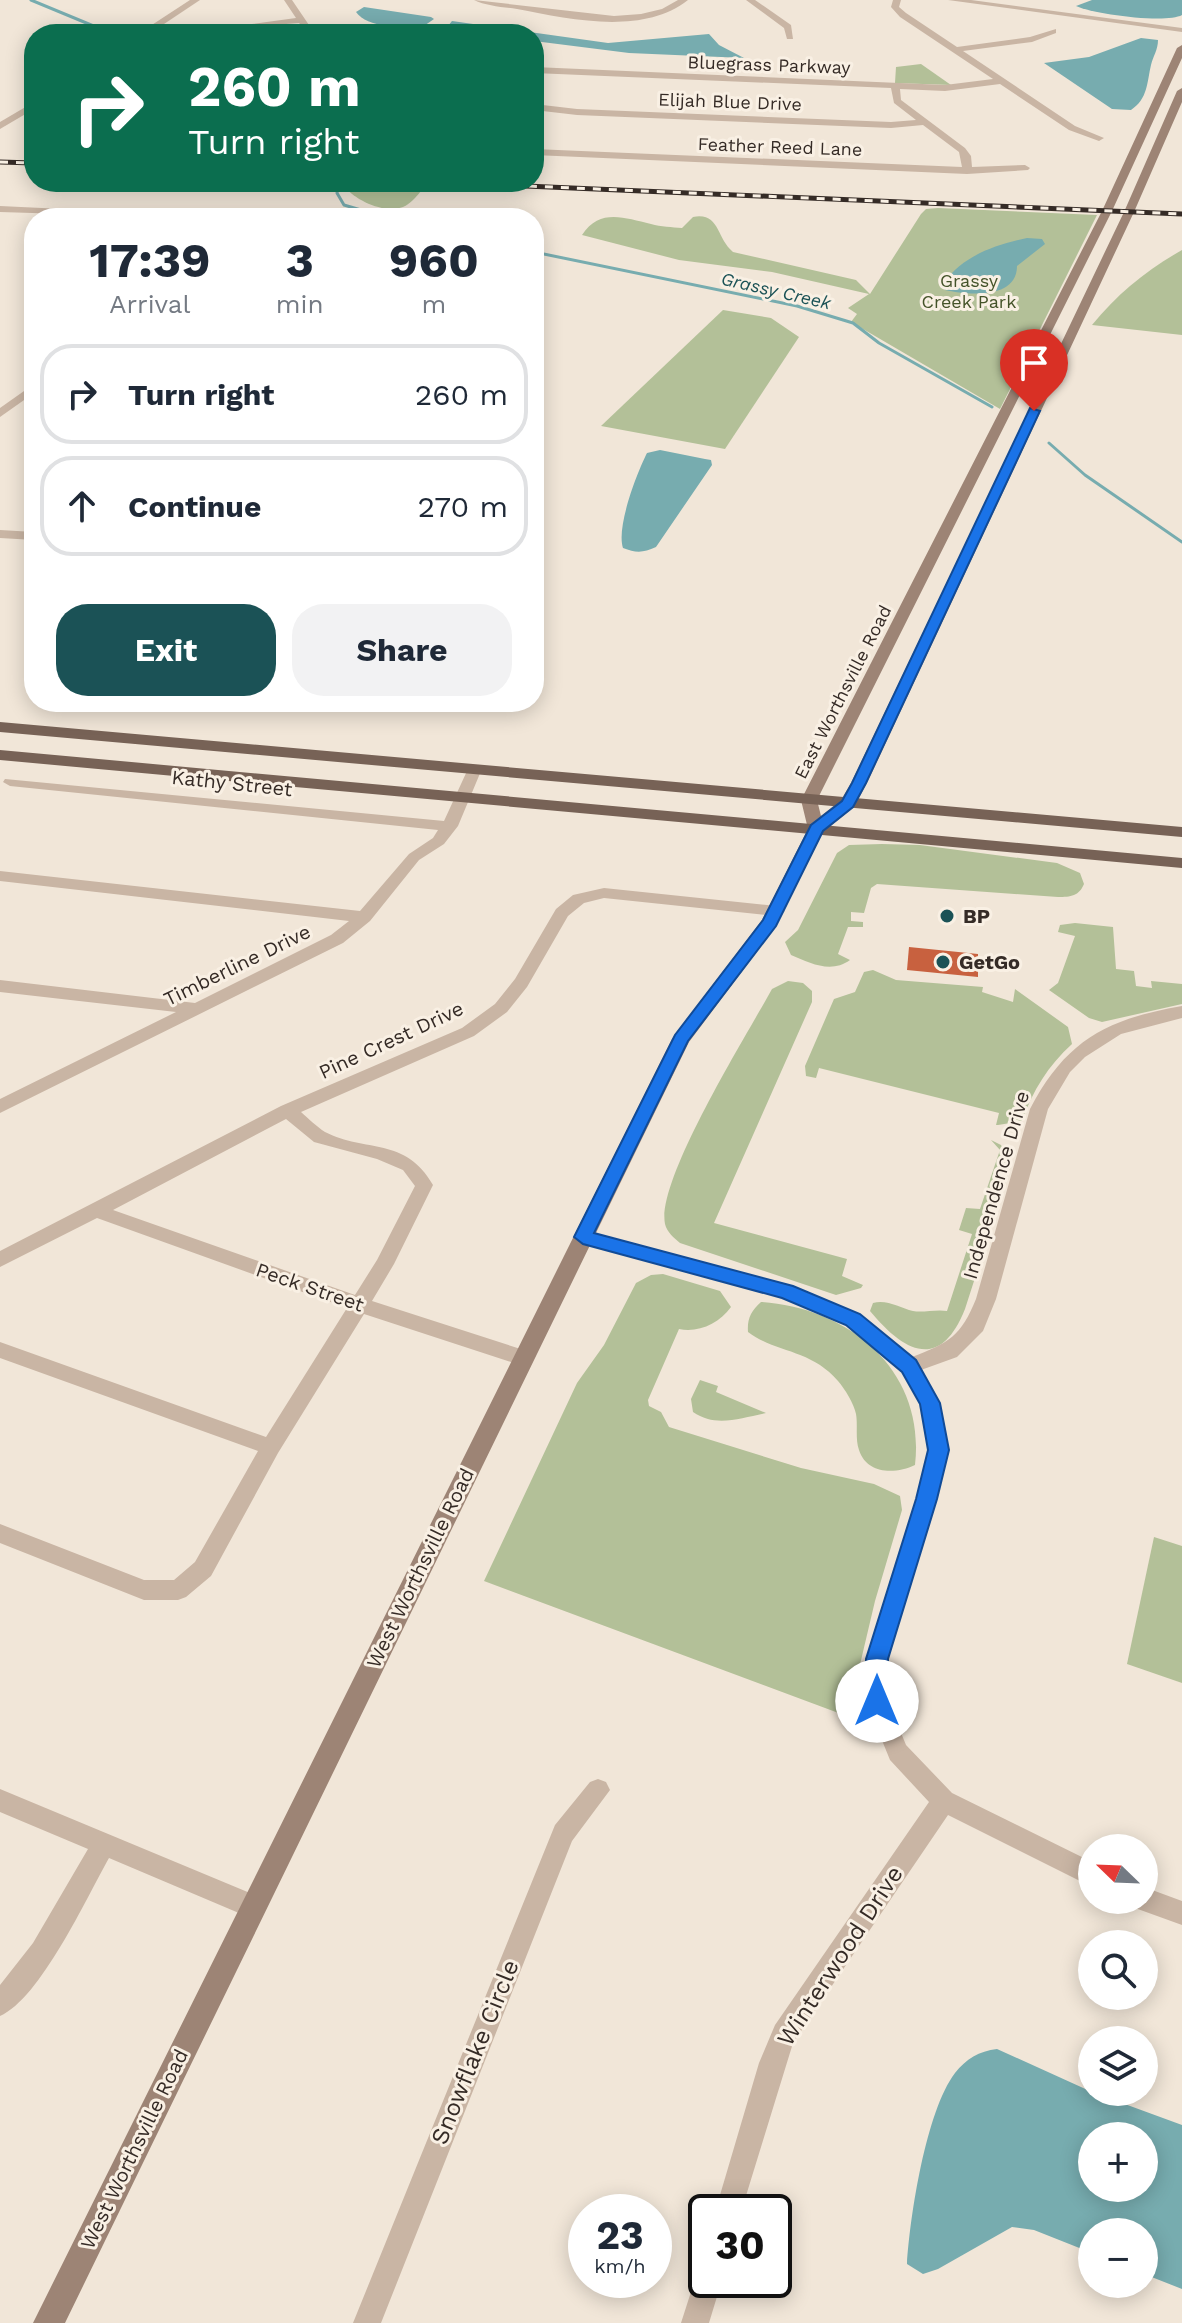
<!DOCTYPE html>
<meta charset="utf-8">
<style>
body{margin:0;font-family:"Work Sans",sans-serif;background:#f2f2f3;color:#1f2937;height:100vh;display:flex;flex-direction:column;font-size:30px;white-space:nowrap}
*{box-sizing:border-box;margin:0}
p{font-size:26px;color:#747a83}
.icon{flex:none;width:44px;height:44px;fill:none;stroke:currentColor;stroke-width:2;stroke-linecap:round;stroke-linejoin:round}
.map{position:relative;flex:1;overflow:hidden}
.side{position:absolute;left:24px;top:208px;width:520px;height:504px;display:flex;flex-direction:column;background:#fff;border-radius:32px;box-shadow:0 4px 20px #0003}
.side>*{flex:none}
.top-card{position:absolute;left:24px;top:24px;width:520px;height:168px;border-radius:32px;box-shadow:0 4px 20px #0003;background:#0b6e4f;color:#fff;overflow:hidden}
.needle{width:52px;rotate:293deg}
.fabs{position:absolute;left:1078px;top:1834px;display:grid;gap:16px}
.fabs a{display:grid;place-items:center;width:80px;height:80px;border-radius:50%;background:#fff;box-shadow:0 4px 20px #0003;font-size:40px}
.speed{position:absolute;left:568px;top:2194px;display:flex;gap:16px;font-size:40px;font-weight:700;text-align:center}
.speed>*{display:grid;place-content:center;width:104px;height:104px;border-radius:50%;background:#fff;box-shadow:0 4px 20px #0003;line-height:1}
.speed small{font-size:20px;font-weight:400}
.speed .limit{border:4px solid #111;border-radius:12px;background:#fff;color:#111}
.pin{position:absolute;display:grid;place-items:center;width:68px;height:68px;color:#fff;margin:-82px -34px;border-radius:50% 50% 50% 0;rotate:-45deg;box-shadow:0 0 8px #0007}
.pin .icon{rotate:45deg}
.me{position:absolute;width:88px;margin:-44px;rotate:0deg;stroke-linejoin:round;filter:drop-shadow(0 0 6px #0008)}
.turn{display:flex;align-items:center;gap:28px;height:168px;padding:0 32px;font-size:36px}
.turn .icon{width:104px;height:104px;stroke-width:2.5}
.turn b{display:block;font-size:56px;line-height:68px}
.eta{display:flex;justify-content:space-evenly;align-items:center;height:136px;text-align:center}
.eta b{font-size:48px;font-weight:700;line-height:56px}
.cta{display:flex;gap:16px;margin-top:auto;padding:16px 32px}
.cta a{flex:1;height:92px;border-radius:32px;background:#1b5256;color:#fff;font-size:32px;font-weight:700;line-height:92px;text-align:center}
.cta a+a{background:#f2f2f3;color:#1f2937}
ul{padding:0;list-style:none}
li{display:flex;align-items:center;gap:24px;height:100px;margin:0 16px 12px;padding:0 16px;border:4px solid #e0e1e3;border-radius:32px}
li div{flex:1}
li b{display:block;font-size:30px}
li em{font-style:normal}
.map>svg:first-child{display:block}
</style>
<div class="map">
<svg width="1182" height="2323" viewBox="0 0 1182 2323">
<rect width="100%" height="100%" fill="#f1e6d8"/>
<g fill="#b3c098">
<polygon points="921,64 951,85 895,83 896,67"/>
<path d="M 352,182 L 417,186 L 422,190 C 417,196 410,204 403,207 C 385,214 356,201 345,187 Z"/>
<path d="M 938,208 L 1097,215 L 1000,409 L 851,322 L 857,314 L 848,308 L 869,294 L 772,272 L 679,260 L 582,235 C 600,208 624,218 651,224 C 661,227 672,227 682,228 L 693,217 C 720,212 716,238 733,252 L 856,280 L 870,294 L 921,214 L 926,209 Z"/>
<path d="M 1182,250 L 1182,335 L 1092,325 C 1117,294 1147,270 1182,250 Z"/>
<polygon points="723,310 771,318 799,337 725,449 601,426"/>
<path d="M 882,844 L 920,845 L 1057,863 L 1080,873 L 1084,884 C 1079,896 1071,897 1058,897 L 877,884 L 871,888 L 864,913 L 851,912 L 851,921 L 863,922 L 863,927 L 848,927 L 838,954 L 850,960 C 831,974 810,963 791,955 L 785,942 L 798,930 L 837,853 L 849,845 Z"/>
<polygon points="1075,923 1113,927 1116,969 1134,971 1136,986 1152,988 1151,981 1182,984 1182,1004 1102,1022 1089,1018 1049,990 1058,983 1075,936 1058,932 1060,925"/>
<path d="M 873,970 L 896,980 L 983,987 L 982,992 L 1013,1002 L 1015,989 L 1068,1027 L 1072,1044 C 1048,1066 1033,1090 1022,1121 L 998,1125 L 996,1125 L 999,1113 L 819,1068 L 816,1078 L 806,1076 L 805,1066 L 834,999 L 855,992 L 864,972 Z"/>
<path d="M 788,981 L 803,983 L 812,991 L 812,1002 L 714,1223 L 847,1259 L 842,1276 L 863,1285 L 861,1288 L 836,1295 L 680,1243 C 674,1238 667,1232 665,1224 C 656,1180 748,1033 772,989 Z"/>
<path d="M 991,1140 L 1001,1145 L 1011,1166 L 965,1309 C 940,1372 904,1352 870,1311 L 873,1303 C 887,1299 900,1308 913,1311 C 923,1313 936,1309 947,1311 L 972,1234 L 959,1230 L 966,1208 L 980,1209 L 1000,1150 Z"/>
<path d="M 663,1274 L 720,1291 L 731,1307 C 719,1324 698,1333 679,1329 L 648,1400 L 649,1406 L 661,1412 L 669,1427 L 801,1468 L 874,1484 L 900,1496 L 902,1510 L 875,1601 L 858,1673 L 868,1724 L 484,1581 L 577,1383 L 604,1345 L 636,1283 L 651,1275 Z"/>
<path d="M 761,1302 C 849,1308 926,1370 915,1465 C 896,1474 867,1475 859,1450 C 855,1439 858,1425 856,1414 C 854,1404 845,1389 838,1381 C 811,1349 776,1353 748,1332 C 747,1319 751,1311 761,1302 Z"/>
<path d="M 700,1380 L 718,1386 L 716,1392 L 766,1413 C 740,1418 716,1428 693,1412 L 691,1399 Z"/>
<polygon points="1154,1537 1182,1546 1182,1683 1127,1664"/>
</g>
<g fill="#77acaf" fill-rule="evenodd">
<path d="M 1092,0 L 1182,0 L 1182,15 C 1166,24 1093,14 1076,6 Z"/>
<path d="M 364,7 L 431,17 L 434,19 L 421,28 C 403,28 367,28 356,12 Z"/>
<path d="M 452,21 L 608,43 L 709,34 L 719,45 L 744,58 L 629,53 L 534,41 L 534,34 C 507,34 472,38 448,26 Z"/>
<path d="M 1141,38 L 1158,40 C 1158,50 1153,56 1151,65 C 1147,82 1148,99 1131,110 L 1112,109 L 1044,63 L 1089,57 Z"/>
<path d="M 1027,238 L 1042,239 L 1045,244 L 1017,266 C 1017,300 967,295 945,290 L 944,283 C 962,256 995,245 1027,238 Z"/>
<path d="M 660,450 L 705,459 L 711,460 L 712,465 L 656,547 C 643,553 636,553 623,548 C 616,527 637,473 647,453 Z"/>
<path d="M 997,2049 L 1092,2092 L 1182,2125 L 1182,2289 L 1144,2274 L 1144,2232 L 1092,2232 L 1092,2253 L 1034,2230 L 1012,2227 L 938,2269 L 923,2274 L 907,2264 C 910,2216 926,2111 955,2073 C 966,2059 979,2051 997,2049 ZM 1144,2136 L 1144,2188 L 1092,2188 L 1092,2136 Z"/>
</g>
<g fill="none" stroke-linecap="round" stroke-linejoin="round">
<g stroke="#77acaf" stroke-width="3">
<polyline points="31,0 113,34"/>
<polyline points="339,182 337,193 344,205 388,218"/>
<polyline points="534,252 797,306 853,323 879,343 992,407"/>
<polyline points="1049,443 1085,475 1182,542"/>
</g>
</g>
<polygon fill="#c8613f" points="909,947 978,954 978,977 907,970"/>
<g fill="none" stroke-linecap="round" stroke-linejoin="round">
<g fill="#c9b5a4" fill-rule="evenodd">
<polygon points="284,0 292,0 311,28 319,34 309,34 299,23 248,27 244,25 296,18"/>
<path d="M 474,0 L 614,16 L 641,14 L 662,9 L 678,0 L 688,0 C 642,36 569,19 517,9 C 503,7 486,6 474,0 Z"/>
<polygon points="746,0 755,0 791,25 793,39 787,39 784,28"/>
<polygon points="893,0 901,0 899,7 906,13 957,47 1030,37 1056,29 1056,33 1032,42 963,51 1075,126 1104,138 1099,141 1069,130 1000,84 945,91 900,89 901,100 965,148 971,156 972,167 1025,165 1030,168 1028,170 967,174 534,155 534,149 962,167 959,152 923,125 891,128 577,115 534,110 534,104 577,109 891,122 916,120 894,103 891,88 534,73 534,67 945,85 993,79 900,17 891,7"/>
<polygon points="948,0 971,0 1182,28 1182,32"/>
<polygon points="0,206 189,215 194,218 0,212"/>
<polygon points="34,384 34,393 0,417 0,408"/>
<polygon points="0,530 34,532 34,540 0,538"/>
<polygon points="474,767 481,771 458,826 444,844 419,860 370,921 343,943 0,1113 0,1099 176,1012 0,992 0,980 195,1003 331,935 349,921 0,881 0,871 360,911 409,854 433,838 438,830 10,786 3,782 5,779 444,821 467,771"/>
<path d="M 604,888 L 777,906 L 785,911 L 777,916 L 604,898 L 584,903 L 568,916 L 527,987 L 507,1012 L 474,1036 L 301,1112 C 308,1118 317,1127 325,1132 C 366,1153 405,1136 433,1185 L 394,1264 L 372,1301 L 530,1352 L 533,1358 L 530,1364 L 523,1366 L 364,1314 L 278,1453 L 211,1576 L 186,1597 L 178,1600 L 144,1600 L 0,1543 L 0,1524 L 144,1580 L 174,1580 L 195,1562 L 258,1451 L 0,1358 L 0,1342 L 266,1437 L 347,1308 L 97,1218 L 0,1267 L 0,1251 L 281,1106 L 462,1028 L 495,1004 L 515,979 L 556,909 L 573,895 ZM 286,1119 L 314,1142 L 377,1159 L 403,1170 L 415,1186 L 377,1260 L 355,1295 L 113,1210 Z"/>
<path d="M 1182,1006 L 1182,1018 L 1121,1034 L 1085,1057 L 1070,1072 L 1048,1109 L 996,1299 L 983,1331 L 957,1357 L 921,1370 L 940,1403 L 949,1450 L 937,1499 L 888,1659 L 888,1701 L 906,1745 L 952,1793 L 1092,1862 L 1092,1887 L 948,1815 L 793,2043 L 741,2212 L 715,2212 L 759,2063 L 775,2025 L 929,1802 L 890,1760 L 866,1701 L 866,1659 L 917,1499 L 929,1450 L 920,1404 L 902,1372 L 846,1325 L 782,1298 L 583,1244 L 576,1242 L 574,1237 L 576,1232 L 583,1230 L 793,1287 L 860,1315 L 912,1357 C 949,1343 961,1336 976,1299 L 1030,1109 C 1066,1040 1107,1019 1182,1006 Z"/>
<polygon points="598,1779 606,1782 610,1790 572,1841 381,2323 353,2323 555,1825 590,1782"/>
<path d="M 0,1789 L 262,1898 L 265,1907 L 262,1916 L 253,1919 L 109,1858 C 87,1897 40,1999 0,2016 L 0,1985 L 33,1943 L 88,1849 L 0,1812 Z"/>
<polygon points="1144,1887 1182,1901 1182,1925 1135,1908 1132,1900 1144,1900"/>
<polygon points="706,2267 706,2280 722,2280 709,2323 681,2323 698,2270"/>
</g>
<g fill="#c9b5a4" fill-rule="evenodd">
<polygon points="190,0 200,0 149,34 138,34"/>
<polygon points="34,102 34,109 0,129 0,122"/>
</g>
<polygon fill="#9d8475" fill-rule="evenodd" points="1182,45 1182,58 1112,211 817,800 821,816 841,800 851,783 1124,212 1177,91 1182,88 1182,102 1134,212 867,783 854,807 823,832 776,926 689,1042 65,2323 33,2323 672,1039 762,920 808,829 801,800 1102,211 1177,48"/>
<g fill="#776256" fill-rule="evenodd">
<polygon points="0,722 1182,827 1182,837 0,732"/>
<polygon points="0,750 1182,858 1182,868 0,760"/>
</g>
<g stroke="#352b26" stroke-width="5">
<g id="rail">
<polyline points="0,162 34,163"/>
<polyline points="433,182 1182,214"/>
</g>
</g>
<use href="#rail" stroke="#f9f0e4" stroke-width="3" stroke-dasharray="8" stroke-linecap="butt"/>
</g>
<polygon fill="#1a73e8" stroke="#114b97" stroke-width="2" points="1030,408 1040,411 866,783 853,807 823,831 776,926 688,1041 594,1233 793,1286 860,1314 916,1360 940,1403 949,1450 937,1499 888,1659 888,1701 885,1708 877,1711 869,1708 865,1701 866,1659 916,1499 928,1450 920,1404 902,1372 846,1325 782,1298 583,1244 574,1237 675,1035 763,920 811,825 842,801 852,783"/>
<g fill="#1b5256" stroke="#f9f0e4" stroke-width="3">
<circle cx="947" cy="916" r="8"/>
<circle cx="943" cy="962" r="8"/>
</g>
<g text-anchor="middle" stroke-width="6" stroke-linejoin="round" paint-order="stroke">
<g font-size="18" fill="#352b26" stroke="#f9f0e4">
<text transform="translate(769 65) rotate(2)" y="6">Bluegrass Parkway</text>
<text transform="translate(730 102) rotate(2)" y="6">Elijah Blue Drive</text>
<text transform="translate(780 147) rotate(2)" y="6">Feather Reed Lane</text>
<text transform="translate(843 692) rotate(-63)" y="6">East Worthsville Road</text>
</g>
<g font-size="18" fill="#445329" stroke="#f9f0e4">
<text x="969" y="287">Grassy<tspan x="969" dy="21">Creek Park</tspan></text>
</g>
<g font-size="18" font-style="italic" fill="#1b5256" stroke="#f9f0e4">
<text transform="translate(776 291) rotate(13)" y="6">Grassy Creek</text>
</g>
<g font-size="20" fill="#352b26" stroke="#f9f0e4">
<text transform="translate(232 783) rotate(6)" y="7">Kathy Street</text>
<text transform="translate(237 965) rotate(-26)" y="7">Timberline Drive</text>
<text transform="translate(391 1040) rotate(-25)" y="7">Pine Crest Drive</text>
<text transform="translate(996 1185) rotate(-74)" y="7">Independence Drive</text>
<text transform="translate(310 1287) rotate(19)" y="7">Peck Street</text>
<text transform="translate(420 1568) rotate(-64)" y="7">West Worthsville Road</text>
<text transform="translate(134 2149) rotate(-64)" y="7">West Worthsville Road</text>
</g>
<g font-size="20" font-weight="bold" fill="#352b26" stroke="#f9f0e4" text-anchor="start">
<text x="963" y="923">BP</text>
<text x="959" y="969">GetGo</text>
</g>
<g font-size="24" fill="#352b26" stroke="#f9f0e4">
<text transform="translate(840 1956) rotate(-57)" y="8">Winterwood Drive</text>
<text transform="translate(475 2052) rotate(-68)" y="8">Snowflake Circle</text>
</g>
</g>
</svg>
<div class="fabs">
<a><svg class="needle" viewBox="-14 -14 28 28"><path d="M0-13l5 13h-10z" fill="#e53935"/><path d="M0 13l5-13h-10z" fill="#747a83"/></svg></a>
<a><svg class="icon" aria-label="search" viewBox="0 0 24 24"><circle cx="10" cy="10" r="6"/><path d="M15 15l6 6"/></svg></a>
<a><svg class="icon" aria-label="layers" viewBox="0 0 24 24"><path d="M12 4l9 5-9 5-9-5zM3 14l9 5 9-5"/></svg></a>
<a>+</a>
<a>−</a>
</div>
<div class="speed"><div>23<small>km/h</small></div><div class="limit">30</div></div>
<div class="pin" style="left:1034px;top:411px;background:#d93025"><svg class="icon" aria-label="arrive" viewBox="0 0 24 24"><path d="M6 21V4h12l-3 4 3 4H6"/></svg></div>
<svg class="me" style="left:877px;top:1701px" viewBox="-20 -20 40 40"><circle r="19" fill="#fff"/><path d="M0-13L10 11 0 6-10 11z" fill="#1a73e8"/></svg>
<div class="top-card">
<div class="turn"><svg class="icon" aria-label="right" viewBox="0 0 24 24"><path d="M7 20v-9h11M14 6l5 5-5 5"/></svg><div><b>260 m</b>Turn right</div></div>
</div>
<section class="side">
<div class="eta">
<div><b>17:39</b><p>Arrival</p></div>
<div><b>3</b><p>min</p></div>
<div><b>960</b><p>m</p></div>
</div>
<ul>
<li><svg class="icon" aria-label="right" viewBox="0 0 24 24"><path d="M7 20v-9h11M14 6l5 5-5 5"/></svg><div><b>Turn right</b></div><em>260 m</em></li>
<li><svg class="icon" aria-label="ahead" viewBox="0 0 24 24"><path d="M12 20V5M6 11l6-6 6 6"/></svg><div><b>Continue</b></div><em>270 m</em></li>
</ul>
<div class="cta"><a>Exit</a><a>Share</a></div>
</section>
</div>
